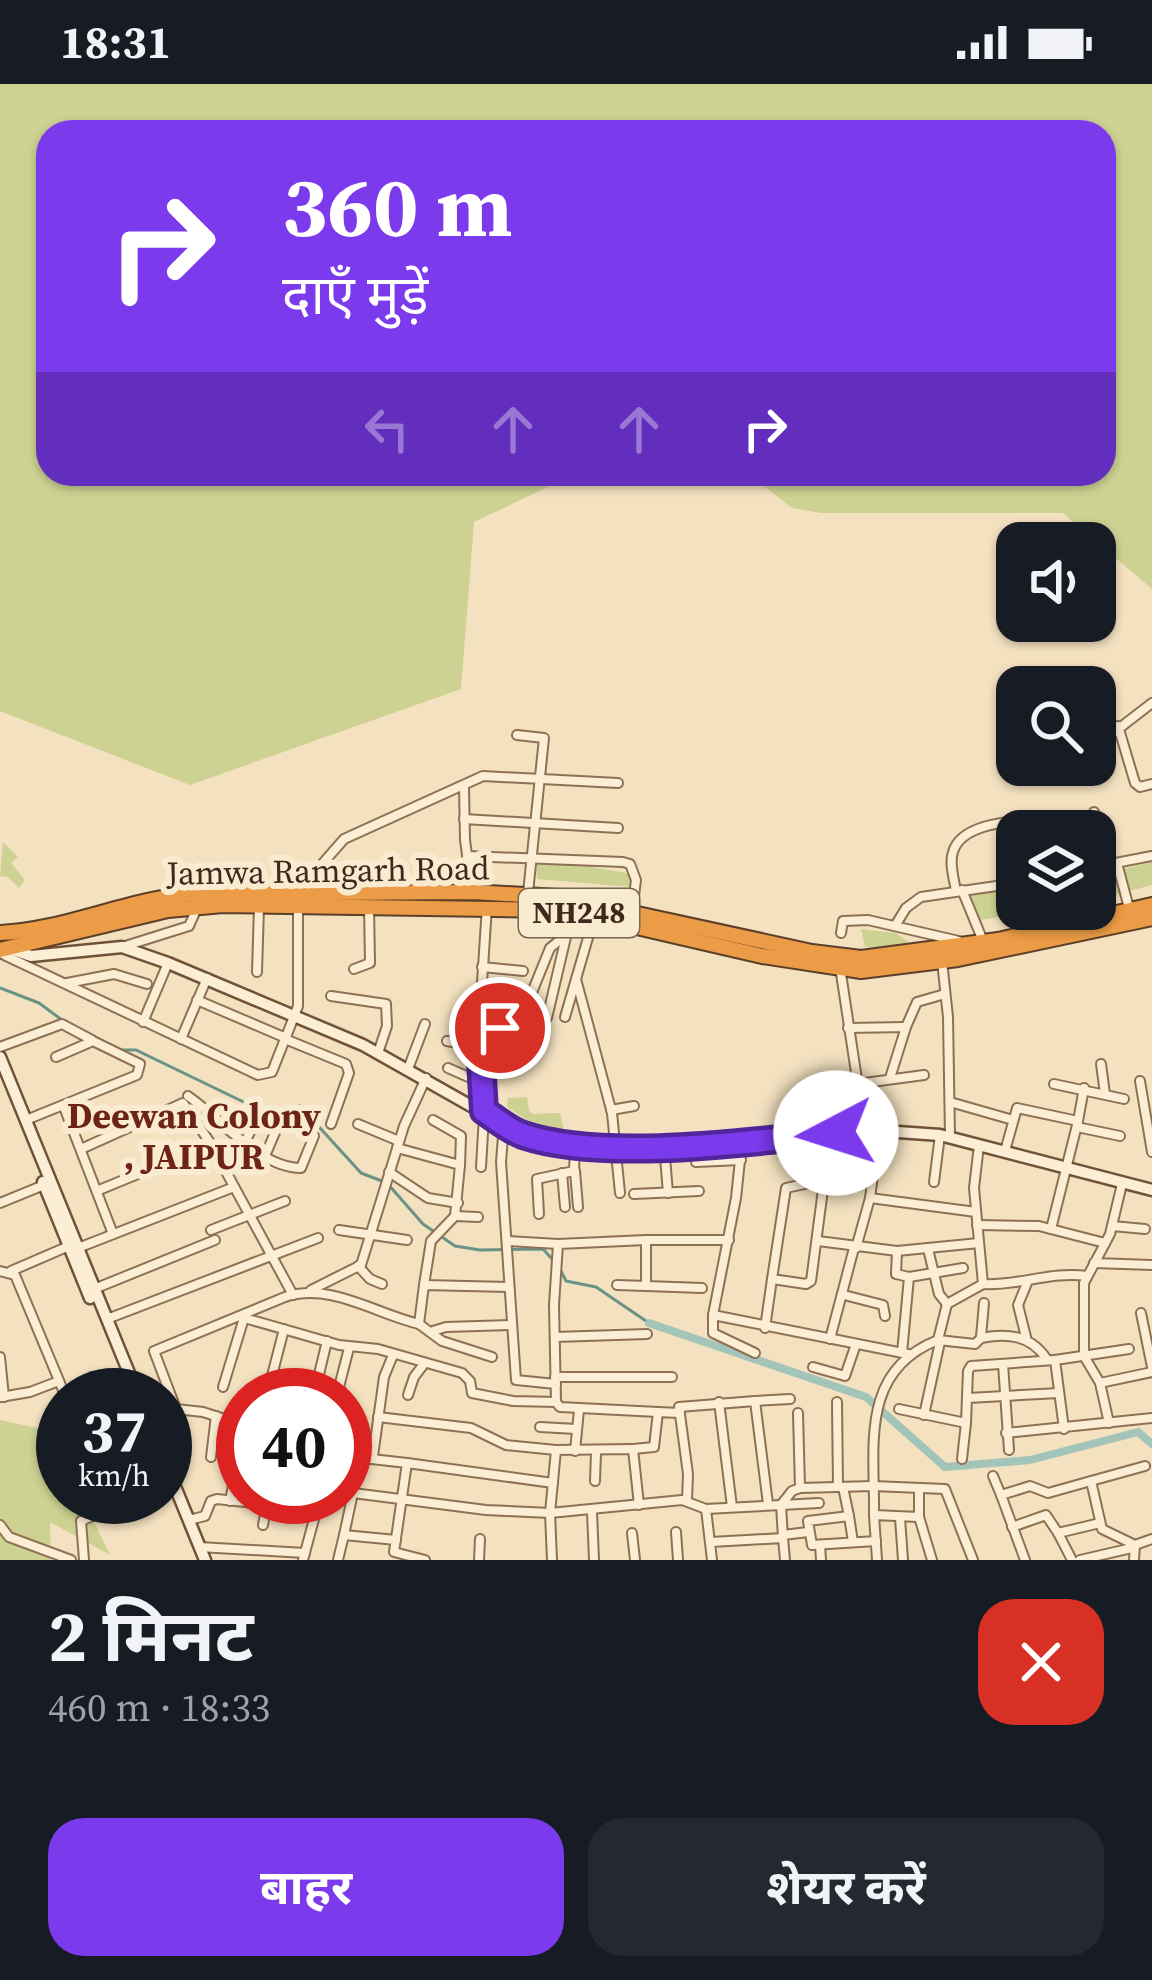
<!DOCTYPE html>
<html lang="hi">
<meta charset="utf-8">
<style>
body{margin:0;font-family:"Source Serif 4","Noto Sans Devanagari",serif;background:#242831;color:#f1f3f6;height:100vh;display:flex;flex-direction:column;font-size:45px;white-space:nowrap}
*{box-sizing:border-box;margin:0}
p{font-size:39px;color:#9ea1a6}
.icon{flex:none;width:66px;height:66px;fill:none;stroke:currentColor;stroke-width:2;stroke-linecap:round;stroke-linejoin:round}
.map{position:relative;height:1476px;overflow:hidden}
.details{display:flex;flex-direction:column;background:#171b24;flex:1}
.details>*{flex:none}
.hud{position:absolute;left:36px;top:36px;width:1080px;height:366px;border-radius:36px;box-shadow:0 3px 9px #0004;background:#7c3aed;color:#fff;overflow:hidden}
.controls{position:absolute;left:996px;top:438px;display:grid;gap:24px}
.controls a{display:grid;place-items:center;width:120px;height:120px;border-radius:24px;background:#171b24;box-shadow:0 3px 9px #0004;font-size:60px}
.speed{position:absolute;left:36px;top:1284px;display:flex;gap:24px;font-size:60px;font-weight:700;text-align:center}
.speed>*{display:grid;place-content:center;width:156px;height:156px;border-radius:50%;background:#171b24;box-shadow:0 3px 9px #0004;line-height:1}
.speed small{font-size:30px;font-weight:400}
.speed .limit{border:18px solid #d22;background:#fff;color:#111}
.pin{position:absolute;display:grid;place-items:center;width:102px;height:102px;color:#fff;margin:-51px;border:6px solid #fff;border-radius:50%;box-shadow:0 3px 12px #0007}
.me{position:absolute;width:132px;margin:-66px;rotate:265deg;stroke-linejoin:round;filter:drop-shadow(0 0 9px #0008)}
.turn{display:flex;align-items:center;gap:42px;height:252px;padding:0 48px;font-size:54px}
.turn .icon{width:156px;height:156px;stroke-width:2.5}
.turn b{display:block;font-size:84px;line-height:102px}
.lanes{display:flex;align-items:center;height:114px;padding:0 48px;background:#0003;justify-content:center;gap:60px;direction:ltr}
.lanes .off{opacity:.35}
.round{display:grid;place-items:center;flex:none;width:126px;height:126px;border-radius:36px;background:#242831}
.overview{display:flex;align-items:center;justify-content:space-between;height:204px;padding:0 48px}
h1{font-size:72px;font-weight:700;line-height:90px}
.button{display:flex;gap:24px;margin-top:auto;padding:24px 48px}
.button a{flex:1;height:138px;border-radius:36px;background:#7c3aed;color:#fff;font-size:48px;font-weight:700;line-height:138px;text-align:center}
.button a+a{background:#242831;color:#f1f3f6}
.status{display:flex;justify-content:space-between;align-items:center;height:84px;padding:0 60px;background:#171b24;direction:ltr}
.status svg{height:33px;fill:currentColor}
.map>svg:first-child{display:block}
</style>
<div class="status"><b>18:31</b><svg viewBox="0 0 49 12"><path d="M0 12V9h3v3zM5 12V6h3v6zM10 12V3h3v9zM15 12V0h3v12zM26 1h20v11H26zM47 4h2v5h-2z"/></svg></div>
<div class="map">
<svg width="1152" height="1476" viewBox="0 0 1152 1476">
<rect width="100%" height="100%" fill="#f3e1bf"/>
<g fill="#cdd292">
<polygon points="0,0 1152,0 1152,505 1063,429 821,429 792,424 748,390 1104,390 1104,48 48,48 48,390 575,390 474,438 461,605 190,701 0,627"/>
<polygon points="3,758 18,773 11,779 25,796 19,804 8,793 0,792"/>
<polygon points="1152,778 1152,801 1095,816 1095,792"/>
<polygon points="569,779 632,790 631,803 537,795 536,781"/>
<polygon points="1017,802 1017,825 1044,825 980,836 966,809"/>
<polygon points="861,845 895,849 909,858 895,863 865,863"/>
<polygon points="527,1013 529,1027 533,1030 560,1029 567,1061 531,1050 527,1036 507,1023 508,1014"/>
<polygon points="0,1336 51,1347 63,1372 63,1413 82,1413 110,1471 50,1438 51,1476 0,1476"/>
</g>
<g fill="none" stroke-linecap="round" stroke-linejoin="round">
<g stroke="#699387" stroke-width="3">
<polyline points="0,904 39,919 62,936"/>
<polyline points="117,966 136,966 254,1023 274,1027 300,1022 361,1089 387,1099 423,1140 455,1162 480,1166 543,1165 553,1176"/>
<polyline points="559,1183 566,1197 596,1203 649,1239"/>
</g>
<polyline stroke="#a3c4b9" stroke-width="8" points="649,1239 866,1313 945,1383 1030,1376 1138,1348 1152,1360"/>
<g stroke="#8e7155" stroke-width="12">
<g id="street">
<polyline points="1118,642 1135,699 1140,703 1152,700"/>
<polyline points="517,651 544,654 528,809"/>
<polyline points="1095,663 1152,619"/>
<polyline points="1072,684 1075,681"/>
<polyline points="464,703 465,756 472,808"/>
<polyline points="1094,728 1109,780"/>
<polyline points="464,735 618,744"/>
<polyline points="1053,747 1059,746"/>
<polyline points="467,772 623,778 630,780 636,796 632,828"/>
<polyline points="1117,779 1129,824"/>
<polyline points="1095,783 1152,772"/>
<polyline points="962,806 983,857"/>
<path d="M 956,807 C 954,795 949,779 953,768 C 962,736 1023,737 1050,733"/>
<polyline points="305,809 317,786 344,755 483,692 618,699"/>
<polyline points="487,822 479,945 520,938 550,864 570,848 577,830"/>
<polyline points="1047,825 1051,844"/>
<polyline points="895,842 906,824 921,813 1017,799"/>
<polyline points="841,849 843,837 868,836 959,857"/>
<polyline points="122,863 189,842 197,824"/>
<polyline points="0,869 258,991 272,988 285,955 346,980 349,989 331,1040"/>
<polyline points="942,877 948,933 950,1053"/>
<polyline points="482,883 523,887"/>
<polyline points="840,883 865,1048"/>
<polyline points="354,885 370,879 369,823"/>
<polyline points="257,888 259,823"/>
<polyline points="576,895 612,1029 620,1109"/>
<polyline points="67,899 114,890 147,900"/>
<polyline points="481,908 517,912"/>
<polyline points="331,912 386,920 387,942 378,969"/>
<polyline points="197,916 286,954"/>
<polyline points="565,933 594,833"/>
<polyline points="547,934 566,853"/>
<polyline points="143,938 168,879"/>
<polyline points="906,943 917,918 945,910"/>
<polyline points="848,944 906,943 890,994"/>
<polyline points="479,945 485,1015 481,1083"/>
<polyline points="286,953 298,922 298,822"/>
<polyline points="181,955 207,894"/>
<polyline points="447,957 479,963"/>
<polyline points="0,963 62,940 92,956"/>
<polyline points="1101,980 1105,1010"/>
<polyline points="448,984 482,999"/>
<polyline points="408,985 425,940"/>
<polyline points="1140,997 1152,1068"/>
<polyline points="857,1000 924,991"/>
<polyline points="1054,1000 1124,1015"/>
<path d="M 188,1012 C 221,1035 260,1084 301,1084 L 314,1052"/>
<polyline points="950,1018 1013,1036"/>
<polyline points="64,1023 113,1150"/>
<polyline points="611,1026 634,1022"/>
<polyline points="26,1036 137,991 140,980 93,957 56,973"/>
<polyline points="433,1036 461,1052 460,1081"/>
<polyline points="1078,1037 1084,1004"/>
<polyline points="358,1040 399,1057"/>
<polyline points="504,1040 501,1078 516,1296 556,1300"/>
<polyline points="1077,1043 1120,1052"/>
<polyline points="879,1047 870,1114 976,1128"/>
<polyline points="814,1051 814,1098 824,1098 811,1197 806,1200 772,1195 786,1104 814,1098"/>
<polyline points="246,1056 259,1030"/>
<polyline points="742,1057 736,1114 713,1231 908,1270"/>
<polyline points="664,1061 668,1109"/>
<polyline points="397,1064 460,1081 455,1132 431,1157 424,1201"/>
<polyline points="81,1065 183,1019 211,1060 293,1211"/>
<polyline points="1005,1067 1017,1024 1078,1037 1051,1145"/>
<polyline points="265,1072 283,1030"/>
<polyline points="696,1078 741,1076"/>
<polyline points="575,1087 578,1123"/>
<polyline points="389,1088 428,1114 458,1119"/>
<polyline points="562,1089 565,1123"/>
<polyline points="824,1098 845,1098"/>
<polyline points="934,1098 940,1051"/>
<polyline points="99,1106 211,1060"/>
<polyline points="634,1110 699,1107"/>
<polyline points="0,1119 44,1101"/>
<polyline points="539,1130 537,1095 574,1087 575,1064"/>
<polyline points="455,1132 478,1133"/>
<polyline points="977,1141 1039,1142 1105,1159"/>
<polyline points="1112,1142 1145,1145"/>
<polyline points="211,1146 285,1117"/>
<polyline points="339,1146 407,1156"/>
<polyline points="507,1157 558,1160"/>
<polyline points="818,1157 897,1167 979,1159"/>
<polyline points="78,1164 234,1103"/>
<polyline points="856,1164 870,1114"/>
<polyline points="928,1165 939,1210 947,1220"/>
<polyline points="897,1167 896,1190 909,1193"/>
<polyline points="1094,1179 1152,1181"/>
<polyline points="358,1182 370,1195 382,1200"/>
<polyline points="0,1187 15,1191 65,1311"/>
<polyline points="11,1187 69,1162"/>
<path d="M 983,1200 C 1019,1202 1051,1187 1087,1192"/>
<polyline points="617,1201 646,1202"/>
<polyline points="702,1204 646,1202 646,1156 729,1156"/>
<polyline points="94,1205 215,1156"/>
<polyline points="311,1206 361,1181 404,1042 426,994"/>
<polyline points="844,1211 883,1221 885,1232"/>
<polyline points="1141,1229 1152,1283"/>
<polyline points="713,1231 713,1249 755,1269"/>
<polyline points="241,1233 339,1261 378,1265 462,1289 470,1297 472,1309 513,1317 556,1318 560,1323 658,1328"/>
<polyline points="107,1235 318,1154"/>
<polyline points="419,1240 442,1257 492,1273"/>
<polyline points="765,1244 772,1195"/>
<polyline points="433,1247 446,1243 511,1241"/>
<polyline points="555,1253 647,1250"/>
<polyline points="981,1253 984,1219"/>
<polyline points="1026,1253 1018,1221 1027,1199"/>
<polyline points="830,1255 854,1164"/>
<path d="M 938,1256 L 975,1260 L 981,1254 C 1008,1249 1030,1251 1046,1274"/>
<polyline points="902,1269 909,1193 963,1184"/>
<polyline points="0,1273 4,1313"/>
<polyline points="1003,1280 1009,1366"/>
<polyline points="813,1283 845,1292 856,1260"/>
<polyline points="555,1293 672,1293"/>
<polyline points="1100,1299 1084,1272 1084,1199 1110,1150 1122,1100"/>
<polyline points="223,1303 244,1234"/>
<polyline points="267,1311 284,1245"/>
<polyline points="314,1311 327,1257"/>
<polyline points="408,1311 414,1293 424,1280"/>
<polyline points="0,1313 30,1308 59,1297"/>
<polyline points="345,1313 339,1303 349,1264"/>
<polyline points="968,1314 1059,1309"/>
<polyline points="755,1317 790,1315"/>
<polyline points="556,1318 554,1221 558,1160 646,1156"/>
<polyline points="719,1318 732,1423"/>
<polyline points="837,1318 838,1403"/>
<polyline points="176,1325 203,1328 243,1341"/>
<polyline points="899,1325 966,1339 968,1287 971,1282 1055,1276"/>
<path d="M 165,1328 L 176,1325 L 154,1267 L 285,1213 C 330,1198 376,1230 419,1240 L 424,1201 L 509,1203"/>
<polyline points="924,1331 940,1258"/>
<polyline points="378,1333 471,1344 506,1361 556,1366"/>
<polyline points="1109,1339 1100,1299 1152,1288"/>
<polyline points="540,1343 576,1345"/>
<polyline points="1064,1345 1055,1276 1129,1265"/>
<polyline points="1006,1349 1152,1334"/>
<polyline points="633,1365 654,1363 658,1328 680,1329"/>
<polyline points="575,1367 579,1326"/>
<polyline points="345,1372 407,1379 394,1468 425,1476"/>
<polyline points="373,1372 384,1293 393,1271"/>
<polyline points="211,1373 216,1332"/>
<polyline points="962,1375 966,1339"/>
<polyline points="407,1379 553,1399"/>
<polyline points="993,1392 1001,1411"/>
<polyline points="595,1397 596,1368"/>
<polyline points="165,1403 167,1402"/>
<polyline points="843,1403 849,1432"/>
<polyline points="800,1404 873,1402 945,1405 973,1476"/>
<polyline points="919,1406 919,1433 932,1476"/>
<polyline points="105,1413 110,1424 139,1413"/>
<polyline points="339,1413 351,1416"/>
<polyline points="687,1416 688,1390 679,1323 755,1317 768,1420"/>
<polyline points="230,1417 243,1349"/>
<polyline points="592,1428 594,1476"/>
<path d="M 874,1431 C 875,1363 859,1287 938,1256 L 947,1220 L 983,1200 L 974,1104 L 979,1061"/>
<polyline points="900,1434 903,1476"/>
<polyline points="189,1436 205,1432 211,1417 217,1415 272,1421 276,1413"/>
<polyline points="0,1441 9,1453 71,1476"/>
<polyline points="263,1441 267,1421"/>
<polyline points="1012,1443 1046,1431 1058,1449 1100,1439"/>
<polyline points="676,1448 678,1476"/>
<polyline points="632,1449 635,1476"/>
<polyline points="1058,1449 1072,1476"/>
<polyline points="783,1451 808,1448"/>
<polyline points="783,1454 781,1421 792,1407 800,1404 798,1329"/>
<polyline points="396,1456 344,1451 353,1409 486,1426 550,1429 682,1416 706,1425"/>
<polyline points="711,1458 783,1454 785,1476"/>
<polyline points="853,1458 849,1432 808,1437 812,1461 876,1457"/>
<polyline points="820,1461 821,1476"/>
<polyline points="1135,1461 1102,1445 1091,1397 1145,1382"/>
<polyline points="199,1463 305,1469"/>
<polyline points="84,1476 81,1437 110,1424"/>
<polyline points="303,1476 320,1413"/>
<polyline points="338,1476 344,1451"/>
<polyline points="479,1476 480,1455"/>
<polyline points="552,1476 550,1429 556,1366 633,1365 639,1421"/>
<polyline points="712,1476 706,1425 819,1419"/>
<polyline points="877,1476 874,1431 919,1433"/>
<polyline points="1025,1476 1001,1411 1030,1402 1048,1409 1091,1397"/>
<polyline points="1080,1476 1132,1464"/>
<polyline points="1134,1476 1135,1461 1152,1455"/>
</g>
</g>
<g stroke="#705239" stroke-width="15">
<g id="secondary">
<polyline points="11,865 31,872 122,863 168,879 363,961 519,1049 575,1064 884,1047 940,1051 1152,1106"/>
<polyline points="0,973 138,1311"/>
<polyline points="43,1098 90,1214"/>
<polyline points="165,1378 205,1476"/>
</g>
</g>
<g stroke="#5b3f2a" stroke-width="18">
<g id="highway">
<path d="M 0,849 C 65,846 125,816 190,810 L 472,808 L 559,813 L 812,868 L 861,874 L 998,856 L 1152,821"/>
<polyline points="0,866 168,826 223,821 563,826 762,872 861,887 958,875 1152,834"/>
</g>
</g>
<use href="#street" stroke="#fceed4" stroke-width="8"/>
<use href="#secondary" stroke="#fceed4" stroke-width="10"/>
<use href="#highway" stroke="#ec9c46" stroke-width="14"/>
</g>
<g fill="none" stroke-linecap="round" stroke-linejoin="round">
<g stroke="#51269a" stroke-width="30">
<path id="route" d="M 500,944 L 479,945 L 484,1027 C 496,1035 509,1046 523,1051 C 604,1078 749,1058 836,1049"/>
</g>
<use href="#route" stroke="#7c3aed" stroke-width="21"/>
</g>
<g text-anchor="middle" stroke-width="12" stroke-linejoin="round" paint-order="stroke">
<rect fill="#f9ebd0" stroke="#756452" stroke-width="3" x="519" y="805" width="120" height="48" rx="9"/>
<g font-size="30" font-weight="bold" fill="#3c2a1c">
<text x="579" y="839">NH248</text>
</g>
<g font-size="33" fill="#3c2a1c" stroke="#f9ebd0">
<text transform="translate(328 786) rotate(-1)" y="12">Jamwa Ramgarh Road</text>
</g>
<g font-size="36" font-weight="bold" fill="#6d2416" stroke="#f9ebd0">
<text x="194" y="1044">Deewan Colony<tspan x="194" dy="41">, JAIPUR</tspan></text>
</g>
</g>
</svg>
<div class="controls">
<a><svg class="icon" aria-label="sound" viewBox="0 0 24 24"><path d="M4 9h4l5-4v14l-5-4H4zM17 9q2 3 0 6"/></svg></a>
<a><svg class="icon" aria-label="search" viewBox="0 0 24 24"><circle cx="10" cy="10" r="6"/><path d="M15 15l6 6"/></svg></a>
<a><svg class="icon" aria-label="layers" viewBox="0 0 24 24"><path d="M12 4l9 5-9 5-9-5zM3 14l9 5 9-5"/></svg></a>
</div>
<div class="speed"><div>37<small>km/h</small></div><div class="limit">40</div></div>
<div class="pin" style="left:500px;top:944px;background:#d93025"><svg class="icon" aria-label="arrive" viewBox="0 0 24 24"><path d="M6 21V4h12l-3 4 3 4H6"/></svg></div>
<svg class="me" style="left:836px;top:1049px" viewBox="-20 -20 40 40"><circle r="19" fill="#fff"/><path d="M0-13L10 11 0 6-10 11z" fill="#7c3aed"/></svg>
<div class="hud">
<div class="turn"><svg class="icon" aria-label="right" viewBox="0 0 24 24"><path d="M7 20v-9h11M14 6l5 5-5 5"/></svg><div><b>360 m</b>दाएँ मुड़ें</div></div>
<div class="lanes"><svg class="icon off" aria-label="left" viewBox="0 0 24 24"><path d="M17 20v-9H6M10 6l-5 5 5 5"/></svg><svg class="icon off" aria-label="ahead" viewBox="0 0 24 24"><path d="M12 20V5M6 11l6-6 6 6"/></svg><svg class="icon off" aria-label="ahead" viewBox="0 0 24 24"><path d="M12 20V5M6 11l6-6 6 6"/></svg><svg class="icon" aria-label="right" viewBox="0 0 24 24"><path d="M7 20v-9h11M14 6l5 5-5 5"/></svg></div>
</div>
</div>
<section class="details">
<div class="overview"><div><h1>2 मिनट</h1><p>460 m · 18:33</p></div><a class="round" style="background:#d93025;color:#fff"><svg class="icon" aria-label="close" viewBox="0 0 24 24"><path d="M6 6l12 12M18 6L6 18"/></svg></a></div>
<div class="button"><a>बाहर</a><a>शेयर करें</a></div>
</section>
